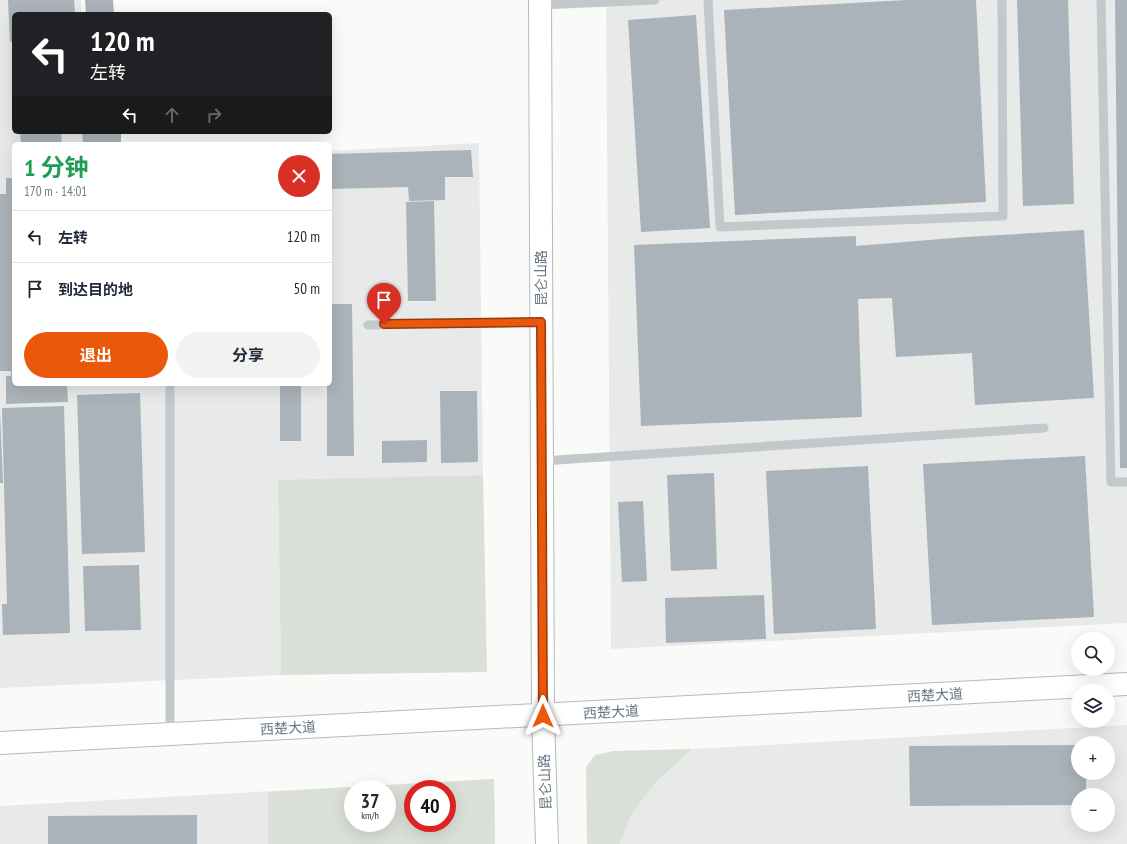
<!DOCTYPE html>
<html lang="zh">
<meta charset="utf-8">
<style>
body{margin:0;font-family:"PT Sans Narrow","Noto Sans SC",sans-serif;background:#f2f2f3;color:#1f2937;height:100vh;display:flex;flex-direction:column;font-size:15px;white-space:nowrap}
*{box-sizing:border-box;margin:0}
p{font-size:13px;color:#747a83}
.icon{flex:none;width:22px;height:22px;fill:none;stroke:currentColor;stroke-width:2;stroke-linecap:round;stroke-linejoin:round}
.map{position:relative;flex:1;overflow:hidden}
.panel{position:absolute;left:12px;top:142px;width:320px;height:244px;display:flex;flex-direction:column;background:#fff;border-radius:6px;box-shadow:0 4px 16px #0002}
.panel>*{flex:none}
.banner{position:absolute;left:12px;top:12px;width:320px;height:122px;border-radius:6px;box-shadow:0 4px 16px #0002;background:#202124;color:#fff;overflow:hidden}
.controls{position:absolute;left:1071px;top:632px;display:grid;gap:8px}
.controls a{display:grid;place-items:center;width:44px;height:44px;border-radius:50%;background:#fff;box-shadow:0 4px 16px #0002;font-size:20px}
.speed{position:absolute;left:344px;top:780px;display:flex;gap:8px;font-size:20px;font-weight:700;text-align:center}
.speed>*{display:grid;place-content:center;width:52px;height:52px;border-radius:50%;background:#fff;box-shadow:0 4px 16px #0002;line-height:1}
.speed small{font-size:10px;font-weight:400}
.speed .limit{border:6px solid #d22;background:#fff;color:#111}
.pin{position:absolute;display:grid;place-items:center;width:34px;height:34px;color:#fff;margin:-41px -17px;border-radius:50% 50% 50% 0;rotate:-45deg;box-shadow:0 0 4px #0007}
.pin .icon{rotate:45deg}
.me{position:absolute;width:44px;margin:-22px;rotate:0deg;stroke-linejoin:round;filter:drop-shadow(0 0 3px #0008)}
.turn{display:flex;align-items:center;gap:14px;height:84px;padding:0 12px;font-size:18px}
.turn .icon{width:52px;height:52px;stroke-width:2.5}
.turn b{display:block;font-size:28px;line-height:34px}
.lanes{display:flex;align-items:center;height:38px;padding:0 12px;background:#0003;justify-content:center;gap:20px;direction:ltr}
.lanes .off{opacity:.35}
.round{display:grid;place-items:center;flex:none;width:42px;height:42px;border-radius:21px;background:#f2f2f3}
.overview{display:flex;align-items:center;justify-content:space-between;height:68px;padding:0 12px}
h1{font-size:24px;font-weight:700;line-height:30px;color:#1e9e55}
.cta{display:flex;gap:8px;margin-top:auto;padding:8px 12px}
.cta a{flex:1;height:46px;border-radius:24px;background:#ea580c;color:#fff;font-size:16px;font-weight:700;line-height:46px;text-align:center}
.cta a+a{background:#f2f2f3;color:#1f2937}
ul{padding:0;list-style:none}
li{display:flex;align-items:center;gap:12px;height:52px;padding:0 12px;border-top:1px solid #e0e1e3}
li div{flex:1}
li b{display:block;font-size:15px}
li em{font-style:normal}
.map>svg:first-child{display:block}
</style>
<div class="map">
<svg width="1127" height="844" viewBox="0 0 1127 844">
<rect width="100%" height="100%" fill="#fafaf8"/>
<g fill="#e8e9e9" fill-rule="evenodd">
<polygon points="0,0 81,0 81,14 14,14 14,132 84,132 84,144 14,144 14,384 330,384 330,151 479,143 483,475 278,481 281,675 0,688"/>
<polygon points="606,0 1127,0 1127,623 611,649"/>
<path d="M 1127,725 L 1127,844 L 620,844 L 631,815 L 654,784 L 692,749 ZM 1078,743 L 1108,743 L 1108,773 L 1078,773 ZM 1078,795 L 1108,795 L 1108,825 L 1078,825 Z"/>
<path d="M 494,779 L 495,844 L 0,844 L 0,806 ZM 353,789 L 387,789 L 387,823 L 353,823 ZM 413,789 L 447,789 L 447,823 L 413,823 Z"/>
</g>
<g fill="#dadfd7" fill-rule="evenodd">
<polygon points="483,475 487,672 281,675 278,480"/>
<polygon points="692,749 654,784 631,815 620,844 587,844 586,767 595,755 613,751"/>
<path d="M 494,779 L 495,844 L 268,844 L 268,792 ZM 353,789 L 387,789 L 387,823 L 353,823 ZM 413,789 L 447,789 L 447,823 L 413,823 Z"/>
</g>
<g fill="#aab3b9">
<polygon points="8,0 74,0 75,14 14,14 14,41 10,42"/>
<polygon points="85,0 113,0 114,14 86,14"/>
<polygon points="907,0 976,0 986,202 735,215 724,10"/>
<polygon points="1017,0 1068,0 1074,204 1023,206"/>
<polygon points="1115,0 1127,0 1127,468 1120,468"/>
<polygon points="696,15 710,228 641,232 628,20"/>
<polygon points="20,132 61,132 62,144 21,144"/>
<polygon points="82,132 121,132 121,144 83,144"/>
<polygon points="471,150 473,177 445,177 445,200 409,201 408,187 330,189 330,154"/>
<polygon points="6,178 14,178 14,384 67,384 68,402 6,404 6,376 11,376 11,371 0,371 0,194 6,194"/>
<polygon points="434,201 436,301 408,301 406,202"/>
<polygon points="1084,230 1094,398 975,405 972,353 896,357 892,298 858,299 862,417 641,426 634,245 856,236 856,246 965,237"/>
<polygon points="330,304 352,304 354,456 327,456 327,384 330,384"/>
<rect x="280" y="384" width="21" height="57"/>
<polygon points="440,391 477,391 478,462 441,463"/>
<polygon points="140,393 145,552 82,554 77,395"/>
<polygon points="64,406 70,633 3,635 2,604 7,604 2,408"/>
<polygon points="0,411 3,483 0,483"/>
<polygon points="427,440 427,462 382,463 382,441"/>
<polygon points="1085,456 1094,617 932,625 923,464"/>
<polygon points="868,466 876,629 774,634 766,471"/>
<polygon points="714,473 717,569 671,571 667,475"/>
<polygon points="643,501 647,581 622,582 618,502"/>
<polygon points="139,565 141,630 85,631 83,566"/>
<polygon points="764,595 766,639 666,643 665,598"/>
<polygon points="1078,745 1078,773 1086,773 1086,795 1078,795 1078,805 910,806 909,746"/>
<polygon points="197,815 197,844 48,844 48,816"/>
</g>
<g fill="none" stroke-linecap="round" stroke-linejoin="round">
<g stroke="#b3babf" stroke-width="24">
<polyline id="secondary" points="540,0 543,716 547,844"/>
</g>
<g stroke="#b5babe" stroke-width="24">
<polyline id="primary" points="0,743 1127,684"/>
</g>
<g stroke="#c3c8cc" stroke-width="9">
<polyline points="708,0 720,227 1003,216 1002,0"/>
<polyline points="1101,0 1111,482 1127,482"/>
<polyline points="540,5 655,0"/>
<polyline points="368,325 541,322"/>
<polyline points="542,461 1044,428"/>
<polyline points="170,734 170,384"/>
</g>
<use href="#secondary" stroke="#fff" stroke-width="22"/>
<use href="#primary" stroke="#fff" stroke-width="22"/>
</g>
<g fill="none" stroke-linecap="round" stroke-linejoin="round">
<g stroke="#983908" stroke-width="10">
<polyline id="route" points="384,324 541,322 543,716"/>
</g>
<use href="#route" stroke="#ea580c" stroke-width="7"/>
</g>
<g text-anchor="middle" stroke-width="4" stroke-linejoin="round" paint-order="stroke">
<g font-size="14" fill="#657683" stroke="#fff">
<text transform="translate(541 278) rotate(-90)" y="5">昆仑山路</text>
<text transform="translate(935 695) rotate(-3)" y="5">西楚大道</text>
<text transform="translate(611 712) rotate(-3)" y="5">西楚大道</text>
<text transform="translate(288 728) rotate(-3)" y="5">西楚大道</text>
<text transform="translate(545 782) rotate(-92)" y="5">昆仑山路</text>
</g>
</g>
</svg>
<div class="controls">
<a><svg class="icon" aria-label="search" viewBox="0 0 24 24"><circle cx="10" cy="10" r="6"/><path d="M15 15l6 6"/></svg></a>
<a><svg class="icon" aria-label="layers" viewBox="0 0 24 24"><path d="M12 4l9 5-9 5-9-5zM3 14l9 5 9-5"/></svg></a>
<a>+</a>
<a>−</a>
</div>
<div class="speed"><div>37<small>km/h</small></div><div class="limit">40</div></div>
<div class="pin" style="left:384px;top:324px;background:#d93025"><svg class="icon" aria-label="arrive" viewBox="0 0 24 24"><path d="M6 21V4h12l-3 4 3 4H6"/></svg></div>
<svg class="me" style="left:543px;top:716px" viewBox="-20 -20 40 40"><path d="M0-17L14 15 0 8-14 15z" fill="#ea580c" stroke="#fff" stroke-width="4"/></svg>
<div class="banner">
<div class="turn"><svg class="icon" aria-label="left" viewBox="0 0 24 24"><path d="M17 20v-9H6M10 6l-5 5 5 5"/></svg><div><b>120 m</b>左转</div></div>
<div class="lanes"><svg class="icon" aria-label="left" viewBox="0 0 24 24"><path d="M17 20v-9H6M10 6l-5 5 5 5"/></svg><svg class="icon off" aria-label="ahead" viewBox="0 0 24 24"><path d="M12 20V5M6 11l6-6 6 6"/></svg><svg class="icon off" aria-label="right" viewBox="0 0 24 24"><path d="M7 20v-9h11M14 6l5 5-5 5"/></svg></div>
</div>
<section class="panel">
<div class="overview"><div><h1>1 分钟</h1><p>170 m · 14:01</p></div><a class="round" style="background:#d93025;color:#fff"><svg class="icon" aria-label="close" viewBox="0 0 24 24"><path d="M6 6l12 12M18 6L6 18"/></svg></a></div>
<ul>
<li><svg class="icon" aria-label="left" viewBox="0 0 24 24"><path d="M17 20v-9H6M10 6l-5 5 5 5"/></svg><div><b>左转</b></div><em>120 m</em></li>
<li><svg class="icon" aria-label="arrive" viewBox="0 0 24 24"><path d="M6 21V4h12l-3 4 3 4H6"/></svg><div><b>到达目的地</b></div><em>50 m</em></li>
</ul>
<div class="cta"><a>退出</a><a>分享</a></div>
</section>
</div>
